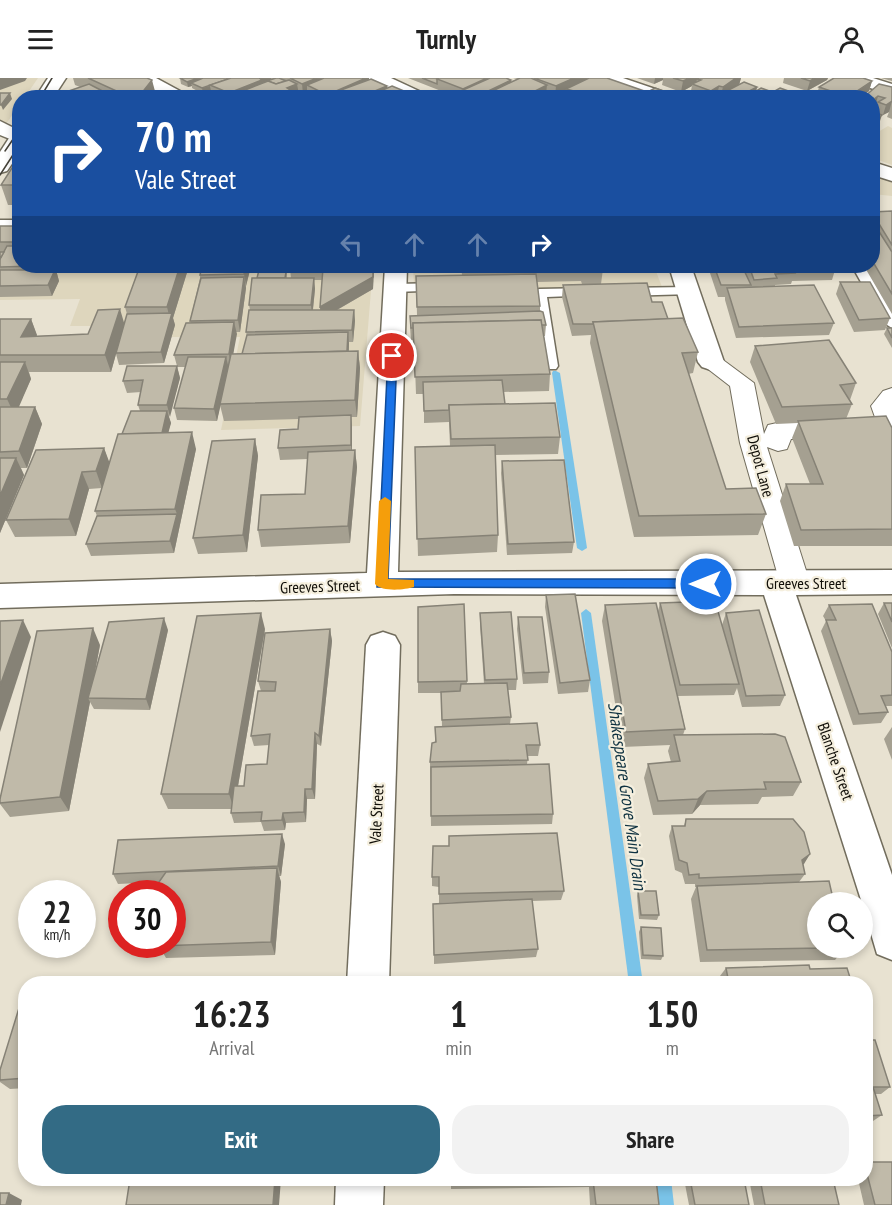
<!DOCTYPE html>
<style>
body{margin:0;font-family:"PT Sans Narrow",sans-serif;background:#f2f2f2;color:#222;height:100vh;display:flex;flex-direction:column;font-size:22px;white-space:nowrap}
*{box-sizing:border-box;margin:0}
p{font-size:20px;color:#767676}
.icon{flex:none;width:33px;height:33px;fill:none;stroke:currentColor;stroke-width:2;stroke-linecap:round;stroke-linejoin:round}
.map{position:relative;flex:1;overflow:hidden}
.panel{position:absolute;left:18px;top:898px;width:855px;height:210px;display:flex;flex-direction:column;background:#fff;border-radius:24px;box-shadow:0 3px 9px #0003}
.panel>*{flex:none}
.top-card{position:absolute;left:12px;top:12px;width:868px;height:183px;border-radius:24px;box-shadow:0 3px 9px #0003;background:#1a4fa0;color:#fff;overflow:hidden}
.buttons{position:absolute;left:807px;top:814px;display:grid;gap:12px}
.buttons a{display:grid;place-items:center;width:66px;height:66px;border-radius:50%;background:#fff;box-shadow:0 3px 9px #0003;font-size:30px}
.speed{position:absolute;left:18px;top:802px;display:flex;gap:12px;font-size:30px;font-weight:700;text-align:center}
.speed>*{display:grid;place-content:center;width:78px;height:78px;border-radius:50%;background:#fff;box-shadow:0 3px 9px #0003;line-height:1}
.speed small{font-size:15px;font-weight:400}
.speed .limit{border:9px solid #d22;background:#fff;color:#111}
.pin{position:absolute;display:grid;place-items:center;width:51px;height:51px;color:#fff;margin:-26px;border:3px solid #fff;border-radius:50%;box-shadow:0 2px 6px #0007}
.me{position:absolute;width:66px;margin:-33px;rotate:270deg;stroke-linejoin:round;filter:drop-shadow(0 0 4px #0008)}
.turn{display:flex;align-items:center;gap:21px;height:126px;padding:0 24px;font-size:27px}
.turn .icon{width:78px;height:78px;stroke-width:2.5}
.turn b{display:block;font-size:42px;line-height:51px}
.lanes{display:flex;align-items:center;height:57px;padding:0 24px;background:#0003;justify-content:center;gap:30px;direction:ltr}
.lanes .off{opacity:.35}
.eta{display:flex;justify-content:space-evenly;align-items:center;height:102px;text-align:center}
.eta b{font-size:36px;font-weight:700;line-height:42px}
.action{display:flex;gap:12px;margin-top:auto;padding:12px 24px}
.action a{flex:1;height:69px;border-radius:24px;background:#336b85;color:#fff;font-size:24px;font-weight:700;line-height:69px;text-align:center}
.action a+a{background:#f2f2f2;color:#222}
header{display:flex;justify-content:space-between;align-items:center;height:78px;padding:0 24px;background:#fff;font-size:27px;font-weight:700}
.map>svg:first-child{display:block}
</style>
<header><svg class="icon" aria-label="menu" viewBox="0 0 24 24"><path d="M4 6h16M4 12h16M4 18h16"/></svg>Turnly<svg class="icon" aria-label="person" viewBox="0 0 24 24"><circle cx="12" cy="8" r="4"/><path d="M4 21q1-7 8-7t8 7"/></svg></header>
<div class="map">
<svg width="892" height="1127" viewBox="0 0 892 1127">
<rect width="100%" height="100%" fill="#e8e2d1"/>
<g fill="#ded6bd">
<polygon points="0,0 38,0 25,19 20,20 19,27 0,55"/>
<polygon points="888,48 892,50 892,87 873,80 873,57"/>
<polygon points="873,96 892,102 892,118 873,116"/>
<polygon points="0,165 20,188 373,188 360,348 221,352 240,259 171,259 174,248 70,248 80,221 0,222"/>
<polygon points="413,188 654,188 662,209 537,211 414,207"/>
</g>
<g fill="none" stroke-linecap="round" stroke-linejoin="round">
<g fill="#7ac3e8" fill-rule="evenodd">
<polygon points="553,293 556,293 560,295 587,470 582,473 577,470 552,295"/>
<polygon points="586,531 591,535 643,906 629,906 581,535"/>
<polygon points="655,1101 671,1101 674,1127 658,1127"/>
</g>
<g stroke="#726d5d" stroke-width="3">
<g id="service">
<polygon points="852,188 866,188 892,232 892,250 884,245"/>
<polygon points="444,205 449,206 451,209 449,212 395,214 388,210 395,206"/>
<polygon points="688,209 695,213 693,216 622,218 615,214 622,210"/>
<polygon points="591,210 598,214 596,217 547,219 558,288 556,291 544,291 532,215 539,211"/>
</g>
</g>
<g stroke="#726d5d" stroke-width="2">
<polygon id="pedestrian" points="711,277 719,279 754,305 764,356 768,347 777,345 876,342 871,328 883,313 892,310 892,358 791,361 787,371 778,373 767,369 810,505 806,513 795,516 784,513 780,505 740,365 730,308 699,284 703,279"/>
</g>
<g stroke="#726d5d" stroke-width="3">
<g id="minor">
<polygon points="133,0 156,0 193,20 169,20"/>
<polygon points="367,0 391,0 434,20 408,20 370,4"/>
<polygon points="597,0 623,0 670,16 673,20 645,20 600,4"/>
<polygon points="845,0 873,0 892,6 892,16 848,4"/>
<polygon points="0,43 20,53 20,65 0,57"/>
<polygon points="873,84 892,90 892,103 873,97"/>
<polygon points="385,188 407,188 398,494 892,492 892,516 796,517 892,797 892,882 877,876 862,825 764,517 454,516 0,530 0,506 367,495"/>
<polygon points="669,188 691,188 724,284 720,289 711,292 702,289 698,284"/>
<polygon points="383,554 395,558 400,567 389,906 347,906 366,567 371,558"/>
<polygon points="336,1101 384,1101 383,1127 335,1127"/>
</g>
</g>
<g stroke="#726d5d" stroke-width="3">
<g id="tertiary">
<polygon points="48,0 66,0 53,20 35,20"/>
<polygon points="20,52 20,74 7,93 0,95 0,74 13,54"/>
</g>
</g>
<g stroke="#726d5d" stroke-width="3">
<rect id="secondary" x="0" y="142" width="20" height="12"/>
</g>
<use href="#service" fill="#fff" fill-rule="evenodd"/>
<use href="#pedestrian" fill="#fff" fill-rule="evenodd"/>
<use href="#minor" fill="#fff" fill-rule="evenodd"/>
<use href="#tertiary" fill="#fff" fill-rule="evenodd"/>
<use href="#secondary" fill="#fff" fill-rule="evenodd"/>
<g stroke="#454239" stroke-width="1.5">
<polyline points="40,20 52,0"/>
<polyline points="5,73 20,51"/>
<polyline points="0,97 20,66"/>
</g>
</g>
<g fill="#a5a091" fill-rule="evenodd">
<polygon points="73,0 147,0 156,17 154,20 68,20 66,14 80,9 75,7"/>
<polygon points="180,0 369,0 369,1 387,8 387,10 409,15 410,17 425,20 312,20 308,18 307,15 303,16 310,20 217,20 212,18 211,13 203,16 192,10 192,8 188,9 181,6"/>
<polygon points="408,0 506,0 511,4 517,1 513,0 607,0 647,14 681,20 580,20 565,16 565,14 555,19 547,15 546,16 553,20 459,20"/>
<polygon points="637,0 741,0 739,7 757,9 756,13 772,14 805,19 817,16 819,9 872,3 869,13 860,20 699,20 690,17 692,8 681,14 662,7 663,2 654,6"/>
<polygon points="784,0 828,0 827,2 807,13 783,5"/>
<polygon points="881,0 892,0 892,3"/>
<polygon points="892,9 892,41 887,39 889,34 883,37 875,35 877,29 875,29 873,30 873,20"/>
<polygon points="20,79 20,127 8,127 1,107"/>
<polygon points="892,133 892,236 864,188 873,188 873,134"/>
<polygon points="0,148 20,148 20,188 58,188 56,192 59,203 52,218 0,219"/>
<polygon points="140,188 189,188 173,240 175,247 164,285 119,287 116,276 111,294 29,294 31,301 18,329 35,329 42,346 27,390 21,390 24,397 0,455 0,241 31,241 37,258 88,256 124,246 127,236 125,229"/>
<path d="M 251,188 L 246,208 L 246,210 L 240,254 L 236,254 L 233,276 L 242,276 L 247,258 L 246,254 L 250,232 L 249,227 L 257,200 L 287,188 L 287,200 L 291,200 L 290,191 L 374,188 L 373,211 L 337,232 L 354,232 L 355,243 L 353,264 L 349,264 L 349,273 L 358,273 L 360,290 L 357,339 L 351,339 L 352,372 L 355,372 L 357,389 L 350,465 L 261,469 L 258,452 L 305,416 L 308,381 L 280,382 L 278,370 L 298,351 L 299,341 L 224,343 L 220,327 L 217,343 L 177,342 L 174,330 L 186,289 L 177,289 L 180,300 L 169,339 L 171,345 L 168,354 L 196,371 L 174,475 L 91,478 L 86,466 L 97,438 L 95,433 L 102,410 L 89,411 L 76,458 L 15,459 L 6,442 L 104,370 L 109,385 L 122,356 L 140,333 L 138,327 L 141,314 L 127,315 L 123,303 L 177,288 L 174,277 L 191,245 L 190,243 L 200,200 L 200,197 ZM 314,202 L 322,202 L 320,232 L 313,232 L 315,211 Z"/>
<polygon points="461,188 602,188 603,191 601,206 652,224 698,274 693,295 688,296 726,411 766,436 758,457 634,459 590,265 591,257 572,258 562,219 563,207 582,206 581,203 537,204 540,228 540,233 546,247 545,258 544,258 550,296 549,313 503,314 505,326 560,359 558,376 495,377 498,457 497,474 418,478 415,369 450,368 449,344 424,345 424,316 416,316 414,262 411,262 410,249 417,237 416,198 462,197"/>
<polygon points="703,188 855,188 854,191 835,192 832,202 792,203 791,206 775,207 775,209 834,245 829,257 736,260 725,222 725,219 718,219 710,195 711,193 705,194"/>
<polygon points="840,204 890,240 885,252 854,254 836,216"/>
<polygon points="887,250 892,250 892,270 884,256"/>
<polygon points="755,268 856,305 850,322 852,326 846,341 892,350 892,468 794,468 780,423 786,406 810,406 792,360 798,345 776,346 750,284"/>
<polygon points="255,361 258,378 247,474 198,476 193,460"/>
<polygon points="502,383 574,464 572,475 507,477 501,395"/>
<polygon points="546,517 590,602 588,614 558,616 545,529"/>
<polygon points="660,525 722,547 726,535 785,617 780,628 742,629 737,610 734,617 678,618 685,651 683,657 801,704 793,718 762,719 758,726 700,727 692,736 653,737 644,700 648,686 671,684 668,673 670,667 622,669 602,543 605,527 658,533"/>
<polygon points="884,525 892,525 892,570 878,536"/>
<polygon points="464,526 467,606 484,606 480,547 480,535 517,601 516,612 508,612 511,639 510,646 540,667 538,678 528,678 527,686 553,736 552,746 431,748 430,684 435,664 435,649 442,648 441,615 418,615 418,604"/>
<polygon points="829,527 892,574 892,628 886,628 888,634 881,645 853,647 821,553 826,543 823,538"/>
<polygon points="518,539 549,594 548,605 523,606 517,551"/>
<polygon points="265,551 238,708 244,708 267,686 269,667 254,668 251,658 261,613 258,603 330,551 332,563 321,668 317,666 315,721 307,721 306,744 286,745 285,752 264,753 261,744 234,745 231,735 231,731 168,731 161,716"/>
<polygon points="168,552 150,632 94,631 90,624 69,733 10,739 0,726 0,721 100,567 95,593"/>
<polygon points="892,649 892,682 884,661"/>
<polygon points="686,741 810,776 803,786 805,796 799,804 845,870 835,882 700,884 691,821 696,809 695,809 695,806 685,806 682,795 675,792 669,758 672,748 684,748"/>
<polygon points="285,766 281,798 279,798 281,804 275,877 166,880 162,873 128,875 122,867 172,867 152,814 159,804 118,806 113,796"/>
<polygon points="432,799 564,813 561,822 532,823 538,871 536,879 434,886 434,877 467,824 439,825 439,809 432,808"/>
<polygon points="638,813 659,837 657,842 639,841 637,818"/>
<polygon points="641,849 663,878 661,882 641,881 639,854"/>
<polygon points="726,890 810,891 852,906 722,906 720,898"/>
<polygon points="26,917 26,1010 10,1011 0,1004 0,992"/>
<polygon points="866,962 890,1009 881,1016 875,1016 882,1037 873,1043 866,1043"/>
<polygon points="866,1084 892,1127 864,1127 858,1101 866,1101"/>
<polygon points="451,1101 656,1101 659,1127 590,1127 589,1109 451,1111"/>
<polygon points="684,1101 744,1101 749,1127 689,1127"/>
<polygon points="749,1101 833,1101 839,1127 754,1127"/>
</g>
<g fill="#868276">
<polygon points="0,0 27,0 25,3 0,12"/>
<polygon points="198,0 212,0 191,5 192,8 188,9 187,4"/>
<polygon points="258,0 271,0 272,5 244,16 240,14 241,20 236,19 237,20 230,20 229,15"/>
<polygon points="317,0 342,0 307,7 307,15 303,16 302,6"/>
<polygon points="366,0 369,0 369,9 341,12 342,20 327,20 327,17"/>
<polygon points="487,0 496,0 463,12 463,20 463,11"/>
<polygon points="574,0 595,0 566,11 565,14 555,19 556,8"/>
<polygon points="655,0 663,0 663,2 654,6"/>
<polygon points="690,0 708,0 701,2 697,1 696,6 692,6 692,8 681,14 683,3"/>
<polygon points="736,0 741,0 739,7 720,20 723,9"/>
<polygon points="815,0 828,0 827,2 807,13 810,3"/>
<polygon points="152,2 156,17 154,20 142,20 141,16"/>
<polygon points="511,2 511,12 484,17 484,20 478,20 478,18"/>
<polygon points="872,3 869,13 860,20 848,20"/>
<polygon points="297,6 299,17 293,20 275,20 278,9"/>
<polygon points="547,7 546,17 535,13"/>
<polygon points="210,8 211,13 203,16 202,10"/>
<polygon points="387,8 388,18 384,20 358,20"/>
<polygon points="719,8 717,19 710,20 711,13"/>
<polygon points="757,9 756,14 745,20 736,20"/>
<polygon points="10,15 12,21 3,32 1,27"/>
<polygon points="878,18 875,29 873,30 873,22"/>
<polygon points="892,23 889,34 883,37 886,27"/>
<polygon points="882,37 877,52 873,55 873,43"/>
<polygon points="49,188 58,188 56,192 59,203 52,218 48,207 52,198"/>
<polygon points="180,188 189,188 173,240 175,247 164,285 161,274 170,241 167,229"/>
<polygon points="246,188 251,188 246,208 244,196"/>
<polygon points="373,188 374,188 373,211 321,241 320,229"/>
<polygon points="244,199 246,210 240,254 238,242"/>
<polygon points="314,200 315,211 312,239 311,227"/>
<polygon points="120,231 125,248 116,275 116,276 111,294 105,277"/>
<polygon points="354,232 355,243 353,264 352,252"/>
<polygon points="31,241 37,257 28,275 21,259"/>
<polygon points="234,244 237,256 231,288 229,276"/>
<polygon points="348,254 349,266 348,287 347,275"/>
<polygon points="358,273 360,290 357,339 355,322"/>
<polygon points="226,279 229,291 217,343 214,331"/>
<polygon points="25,284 31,301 15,338 7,321"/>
<polygon points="177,288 180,300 170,339 167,327"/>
<polygon points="35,329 42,346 27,390 19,373"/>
<polygon points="167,333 171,345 164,371 160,360"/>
<polygon points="351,337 352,348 352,379 351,367"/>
<polygon points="192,354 196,371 174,475 170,463 177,436 175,431"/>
<polygon points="255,361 258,378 247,474 243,457"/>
<polygon points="104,370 110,386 102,410 96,393"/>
<polygon points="355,372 357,389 350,465 348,448"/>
<polygon points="16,380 24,397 0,455 0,418"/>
<polygon points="82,394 89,411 76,458 69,441"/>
<polygon points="261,535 265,551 234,731 229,716"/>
<polygon points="164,540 168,552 150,632 146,621"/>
<polygon points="23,542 31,559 0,654 0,608"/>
<polygon points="93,550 100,567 90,620 88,620 90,624 69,733 60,719"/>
<polygon points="330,551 332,563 321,668 319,658"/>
<polygon points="315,655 317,666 315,721 312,711"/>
<polygon points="305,711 307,721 306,744 304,734"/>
<polygon points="707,713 700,727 692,736 698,721"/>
<polygon points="283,735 286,745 285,752 282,742"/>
<polygon points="282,756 285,766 281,798 278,788"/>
<polygon points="810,776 804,786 796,791 802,782"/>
<polygon points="277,790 281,804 275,877 271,864"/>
<polygon points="275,1101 281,1101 279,1127 273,1127"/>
<polygon points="9,1115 22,1122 21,1127 6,1127"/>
</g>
<g fill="#c0baa9" stroke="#868276" stroke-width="1.5">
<polygon points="88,0 147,0 152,2 141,16 123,16"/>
<polygon points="180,0 198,0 187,4"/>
<polygon points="203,0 231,0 202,10 191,5"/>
<polygon points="231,0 259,0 262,2 229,15 210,7"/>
<polygon points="276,0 279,0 286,3 276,6 268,3 264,4"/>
<polygon points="290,0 317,0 302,6"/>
<polygon points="324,0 366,0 327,17 307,7"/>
<polygon points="422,0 439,0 437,1 437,6"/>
<polygon points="439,0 487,0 463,11 437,1"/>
<polygon points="490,0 506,0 511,2 478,18 463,12"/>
<polygon points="520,0 531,0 547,7 535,13 553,18 551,20 523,20 525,18 522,20 490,20 484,17"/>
<polygon points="534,0 574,0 556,8"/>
<polygon points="589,0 607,0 647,14 636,20 601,20 566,11"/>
<polygon points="673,0 690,0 683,3"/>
<polygon points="699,0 736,0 723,9 719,8 711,13 692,6 701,2 697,1"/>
<polygon points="801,0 815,0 810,3"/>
<polygon points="834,0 863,0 872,3 848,19 819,9"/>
<polygon points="371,1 387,8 358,20 341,12"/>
<polygon points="289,2 297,6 287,10 292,13 275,20 238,20 236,19 244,16 240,14 268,3 276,6"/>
<polygon points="744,4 757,9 736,20 715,19"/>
<polygon points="89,6 116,20 77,20 66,14"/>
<polygon points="879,6 892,9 892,23 886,27 878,24 885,20 878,18 873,22 873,20 863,20"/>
<polygon points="392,8 409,15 400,20 364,20"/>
<polygon points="655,10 681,20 636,20"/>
<polygon points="761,10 772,14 762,20 745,20"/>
<polygon points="780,10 805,19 762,20"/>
<polygon points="295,13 310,20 279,20"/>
<polygon points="0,15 10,15 1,27 0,27"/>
<polygon points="414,15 425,20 405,20"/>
<polygon points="812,15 827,20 804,20"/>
<polygon points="873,34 882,37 873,43"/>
<polygon points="19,79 20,107 1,107"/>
<polygon points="892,133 892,167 873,136 873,134"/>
<polygon points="873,144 892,174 892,216 873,184"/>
<rect x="0" y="148" width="20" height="16"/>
<polygon points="7,168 20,168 20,188 36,188 0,189 0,181"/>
<polygon points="0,174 4,174 0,181"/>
<polygon points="140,188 180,188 167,229 125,229"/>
<polygon points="202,188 246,188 244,196 200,197"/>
<polygon points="260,188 287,188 285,200 257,200"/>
<polygon points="290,188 373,188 373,199 320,229 323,190 290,191"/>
<polygon points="463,188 522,188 463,189"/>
<polygon points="583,188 602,188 603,191 584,191"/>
<polygon points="714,188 742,188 751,207 721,207"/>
<polygon points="749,188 834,188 836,191 793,192 795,195 775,196 777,200 754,202"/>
<polygon points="0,192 55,192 48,207 0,208"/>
<polygon points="536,196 540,228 417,229 416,198"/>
<polygon points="244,199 238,242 190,243 201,200"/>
<polygon points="252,200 314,200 311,227 249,227"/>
<polygon points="840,204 870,204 890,240 859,242"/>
<polygon points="647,205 652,224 662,224 668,241 593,244 594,246 573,246 563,207"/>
<polygon points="814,207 834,245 739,249 727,210"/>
<polygon points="120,231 105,277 0,277 0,241 31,241 21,259 88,256 98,232"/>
<polygon points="249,232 354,232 352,252 246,254"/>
<polygon points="540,233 543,234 546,247 541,247 541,242 413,245 413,250 411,250 410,238"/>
<polygon points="172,235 161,274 116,275 127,236"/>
<polygon points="683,240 698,274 682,275 726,411 756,410 766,436 639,438 593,244"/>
<polygon points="541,242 550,296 415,299 413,245"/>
<polygon points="234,244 229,276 174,277 186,245"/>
<polygon points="887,250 892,250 892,260"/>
<polygon points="348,254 347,273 242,276 247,257"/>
<polygon points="829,262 856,305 840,307 852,326 782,329 755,268"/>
<polygon points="358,273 355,322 220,326 231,276"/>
<polygon points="188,279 226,279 214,331 174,330"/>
<polygon points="0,284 25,284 7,321 0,321"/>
<polygon points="127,288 177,288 167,327 138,327 143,302 123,303"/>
<polygon points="502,302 505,326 449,327 449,332 424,333 423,304"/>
<polygon points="555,325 560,359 451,361 449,327"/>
<polygon points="0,329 35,329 19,373 0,374"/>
<polygon points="131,333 167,333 162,355 122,356"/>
<polygon points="351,337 351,367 278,370 280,352 298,351 299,339"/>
<polygon points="886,338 892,350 892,451 801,452 786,406 823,406 798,343"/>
<polygon points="192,354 175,431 95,433 118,356"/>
<polygon points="255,361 243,457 193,460 212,363"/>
<polygon points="495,367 498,457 417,461 415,369"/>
<polygon points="104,370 96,393 82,394 69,441 6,442 36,372"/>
<polygon points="355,372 348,448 258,452 261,417 305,416 308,374"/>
<polygon points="0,380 16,380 0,418"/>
<polygon points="564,382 574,464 508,466 502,383"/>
<polygon points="177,436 170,463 86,466 97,438"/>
<polygon points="575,516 590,602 560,605 546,517"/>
<polygon points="715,523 739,606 680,607 660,525"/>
<polygon points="656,525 685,651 626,654 605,527"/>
<polygon points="884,525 892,525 892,544"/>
<polygon points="464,526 467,603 418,604 418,529"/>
<polygon points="872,526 892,574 892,617 881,618 888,634 859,636 826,542 836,542 829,527"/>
<polygon points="759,532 785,617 746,618 726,535"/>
<polygon points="511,534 517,601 485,602 480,535"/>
<polygon points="261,535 229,716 161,716 197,538"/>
<polygon points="518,539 542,539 549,594 524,595"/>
<polygon points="164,540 146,621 88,620 109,544"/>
<polygon points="23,542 0,608 0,543"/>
<polygon points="93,550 60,719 0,725 0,721 37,553"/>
<polygon points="330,551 319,658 315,655 312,711 305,711 304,734 283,735 282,742 261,743 262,734 231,735 234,708 244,708 246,687 267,686 270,656 251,658 258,613 275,613 276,604 258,603 265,555"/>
<polygon points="507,605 511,639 442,642 441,614 460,613 461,606"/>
<polygon points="537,645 540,667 526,667 528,682 430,684 432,665 436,664 435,649"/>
<polygon points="775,656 785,659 801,704 764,704 766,711 707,713 698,721 658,723 648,686 680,683 674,657"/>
<polygon points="549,686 553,736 431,738 431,689"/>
<polygon points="686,741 793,741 804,754 810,776 802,782 805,796 699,800 699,796 689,797 687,785 679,782 672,748 685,748"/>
<polygon points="557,755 564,813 439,816 439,799 432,799 433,768 449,768 449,758"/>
<polygon points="282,756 278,788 113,796 118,762"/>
<polygon points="277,790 271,864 158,868 158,867 172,867 172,816 128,816 128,815 152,814 166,794"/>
<polygon points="829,803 834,825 818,825 818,870 823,870 707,872 697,808"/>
<polygon points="638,813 656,813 659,837 641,837"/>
<polygon points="532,821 538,871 434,877 433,826"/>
<polygon points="641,849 661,850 663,878 643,877"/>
<polygon points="122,850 122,862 119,862"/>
<polygon points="809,887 810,891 847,890 852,906 729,906 726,890"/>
<polygon points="555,902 555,906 461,906"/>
<polygon points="23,917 26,917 26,1000 0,1002 0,992"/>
<polygon points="866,962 875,962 890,1009 873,1009 882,1037 866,1038"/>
<polygon points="866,1084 892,1084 892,1127 875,1127 866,1092"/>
<polygon points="130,1101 275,1101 273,1127 126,1127"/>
<polygon points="451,1101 656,1101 659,1127 596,1127 593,1102 452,1104"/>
<polygon points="690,1101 744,1101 749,1127 695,1127"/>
<polygon points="760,1101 833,1101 839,1127 765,1127"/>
<polygon points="0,1115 9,1115 6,1127 0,1127"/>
</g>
<polygon fill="#1a73e8" stroke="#114b97" stroke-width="1.5" points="388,276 397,278 388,501 706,501 711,503 711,510 377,509"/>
<path fill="#f59e0b" d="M 385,419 L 391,423 L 388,501 L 414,502 L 414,509 C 404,512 382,514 375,506 L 379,423 Z"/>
<g text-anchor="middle" stroke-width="4.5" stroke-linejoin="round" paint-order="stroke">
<g font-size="16" fill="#100e08" stroke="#f5efde">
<text transform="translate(761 388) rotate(75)" y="6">Depot Lane</text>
<text x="806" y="511">Greeves Street</text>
<text transform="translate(320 508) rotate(-2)" y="6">Greeves Street</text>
<text transform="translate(836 683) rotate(71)" y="6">Blanche Street</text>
<text transform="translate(376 736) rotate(-87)" y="6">Vale Street</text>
</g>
<g font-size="18" font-style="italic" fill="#0f3241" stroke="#f5efde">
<text transform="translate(627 718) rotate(82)" y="6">Shakespeare Grove Main Drain</text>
</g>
</g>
</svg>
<div class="buttons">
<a><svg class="icon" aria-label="search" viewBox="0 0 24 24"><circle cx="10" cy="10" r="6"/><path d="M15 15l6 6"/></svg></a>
</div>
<div class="speed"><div>22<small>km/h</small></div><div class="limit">30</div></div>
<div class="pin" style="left:392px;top:278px;background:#d93025"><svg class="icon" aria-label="arrive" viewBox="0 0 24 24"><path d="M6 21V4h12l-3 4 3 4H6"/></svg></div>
<svg class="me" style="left:706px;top:506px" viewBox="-20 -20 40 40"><circle r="17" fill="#1a73e8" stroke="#fff" stroke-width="3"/><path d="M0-11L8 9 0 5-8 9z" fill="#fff"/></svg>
<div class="top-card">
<div class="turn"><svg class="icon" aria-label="right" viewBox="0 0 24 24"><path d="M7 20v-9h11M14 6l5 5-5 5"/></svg><div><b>70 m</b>Vale Street</div></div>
<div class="lanes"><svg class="icon off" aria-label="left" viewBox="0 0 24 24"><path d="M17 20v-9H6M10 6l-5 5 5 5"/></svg><svg class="icon off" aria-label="ahead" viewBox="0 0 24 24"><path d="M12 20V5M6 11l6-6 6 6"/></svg><svg class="icon off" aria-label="ahead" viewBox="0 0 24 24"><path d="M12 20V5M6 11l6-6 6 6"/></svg><svg class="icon" aria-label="right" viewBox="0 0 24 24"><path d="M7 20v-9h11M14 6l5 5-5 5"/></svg></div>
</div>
<section class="panel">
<div class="eta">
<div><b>16:23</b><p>Arrival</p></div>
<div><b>1</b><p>min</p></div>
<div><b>150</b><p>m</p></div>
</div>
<div class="action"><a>Exit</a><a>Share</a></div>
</section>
</div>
